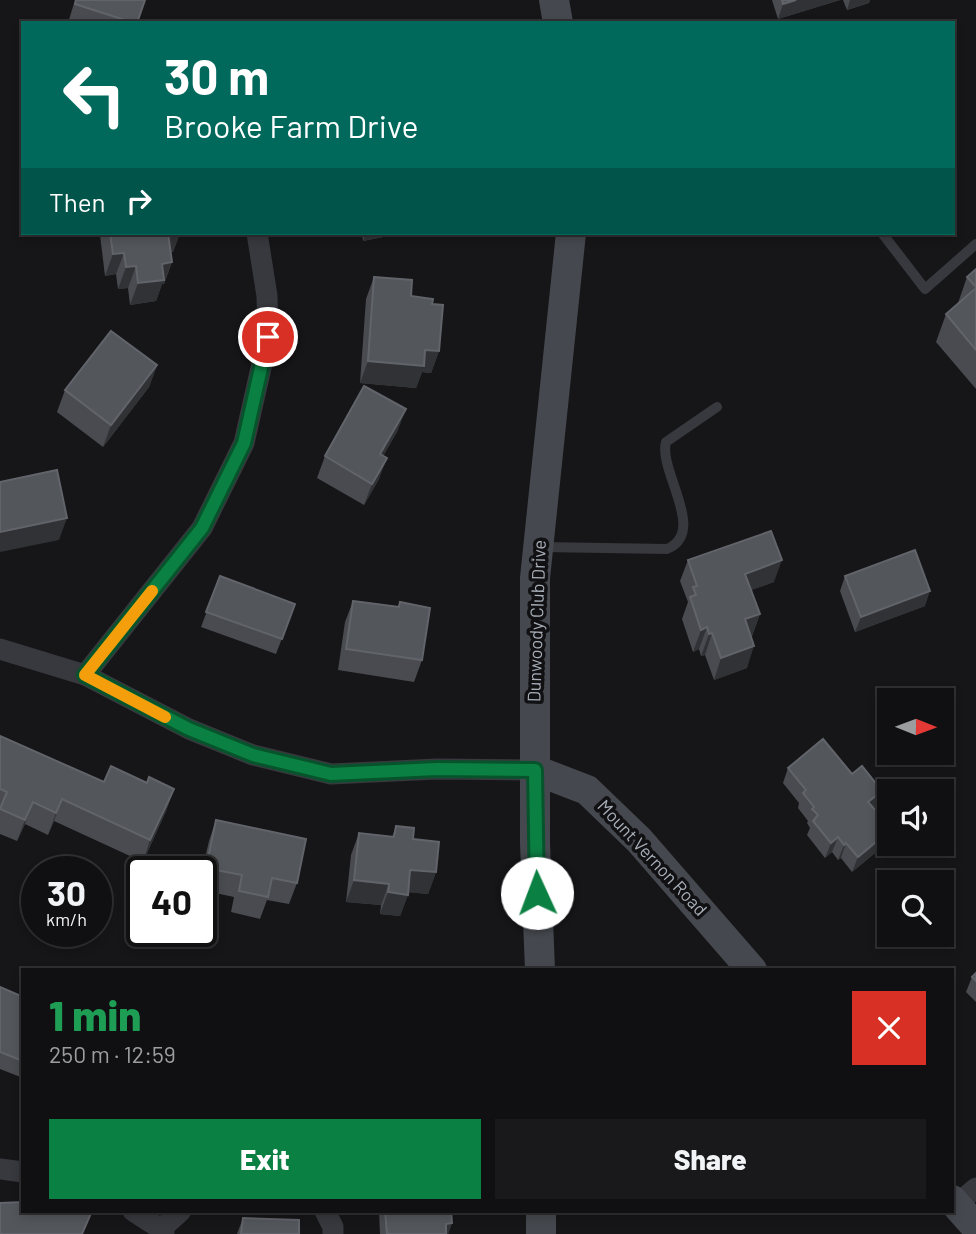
<!DOCTYPE html>
<meta charset="utf-8">
<style>
body{margin:0;font-family:Barlow,sans-serif;background:#19191b;color:#f1f3f6;height:100vh;display:flex;flex-direction:column;font-size:26px;white-space:nowrap}
*{box-sizing:border-box;margin:0}
p{font-size:23px;color:#9c9d9f}
.icon{flex:none;width:38px;height:38px;fill:none;stroke:currentColor;stroke-width:2;stroke-linecap:round;stroke-linejoin:round}
.map{position:relative;flex:1;overflow:hidden}
.drawer{position:absolute;left:21px;top:968px;width:933px;height:245px;display:flex;flex-direction:column;background:#101012;border-radius:0px;box-shadow:0 4px 10px #0003,0 0 0 2px #303032}
.drawer>*{flex:none}
.hud{position:absolute;left:21px;top:21px;width:934px;height:214px;border-radius:0px;box-shadow:0 4px 10px #0003,0 0 0 2px #303032;background:#00695c;color:#fff;overflow:hidden}
.needle{width:46px;rotate:91deg}
.fabs{position:absolute;left:877px;top:688px;display:grid;gap:14px}
.fabs a{display:grid;place-items:center;width:77px;height:77px;border-radius:0px;background:#101012;box-shadow:0 4px 10px #0003,0 0 0 2px #303032;font-size:35px}
.speed{position:absolute;left:21px;top:856px;display:flex;gap:14px;font-size:35px;font-weight:700;text-align:center}
.speed>*{display:grid;place-content:center;width:91px;height:91px;border-radius:50%;background:#101012;box-shadow:0 4px 10px #0003,0 0 0 2px #303032;line-height:1}
.speed small{font-size:18px;font-weight:400}
.speed .limit{border:4px solid #111;border-radius:10px;background:#fff;color:#111}
.pin{position:absolute;display:grid;place-items:center;width:60px;height:60px;color:#fff;margin:-30px;border:4px solid #fff;border-radius:50%;box-shadow:0 2px 7px #0007}
.me{position:absolute;width:77px;margin:-38px;rotate:358deg;stroke-linejoin:round;filter:drop-shadow(0 0 5px #0008)}
.turn{display:flex;align-items:center;gap:24px;height:147px;padding:0 28px;font-size:32px}
.turn .icon{width:91px;height:91px;stroke-width:2.5}
.turn b{display:block;font-size:49px;line-height:60px}
.then{display:flex;align-items:center;height:66px;padding:0 28px;background:#0003;gap:14px;font-size:26px}
.round{display:grid;place-items:center;flex:none;width:74px;height:74px;border-radius:0px;background:#19191b}
.head{display:flex;align-items:center;justify-content:space-between;height:119px;padding:0 28px}
h1{font-size:42px;font-weight:800;line-height:52px;color:#1e9e55}
.action{display:flex;gap:14px;margin-top:auto;padding:14px 28px}
.action a{flex:1;height:80px;border-radius:0px;background:#0b8043;color:#fff;font-size:28px;font-weight:800;line-height:80px;text-align:center}
.action a+a{background:#19191b;color:#f1f3f6}
.map>svg:first-child{display:block}
</style>
<div class="map">
<svg width="976" height="1234" viewBox="0 0 976 1234">
<rect width="100%" height="100%" fill="#161618"/>
<g fill="none" stroke-linecap="round" stroke-linejoin="round">
<g stroke="#37393e" stroke-width="10">
<polyline points="882,233 925,289 976,244"/>
<path d="M 541,547 L 667,549 C 708,532 658,471 666,442 L 717,407"/>
</g>
<g stroke="#37393e" stroke-width="21">
<polyline points="0,649 85,675 189,729 253,755 331,774 437,769 535,770"/>
<polyline points="85,675 202,528 244,443 268,337 267,296 257,233"/>
<polyline points="0,1169 23,1172"/>
<polyline points="956,1205 976,1188"/>
<polyline points="133,1211 161,1229 164,1234"/>
<polyline points="325,1211 333,1227 333,1234"/>
<polyline points="161,1229 181,1211"/>
</g>
<g stroke="#45484e" stroke-width="30">
<polyline points="554,0 558,23"/>
<polyline points="535,770 587,790 639,840 752,970"/>
<polyline points="540,970 535,843 535,578 571,233"/>
<polyline points="952,1200 976,1227"/>
<polyline points="541,1211 541,1234"/>
</g>
</g>
<g fill="#494b50">
<polygon points="75,0 145,0 137,23 68,23"/>
<polygon points="772,0 840,0 778,19"/>
<polygon points="843,0 870,0 869,3 847,10"/>
<polygon points="97,233 180,233 173,252 171,252 172,262 164,284 162,284 156,301 130,305 128,288 118,289 116,274 105,276 100,235 98,235"/>
<polygon points="362,233 403,233 363,241"/>
<polygon points="976,269 976,389 936,342 946,314 958,303 967,277"/>
<polygon points="374,277 411,296 432,304 439,351 431,373 422,372 416,388 360,383 366,299"/>
<polygon points="157,365 149,387 103,447 57,412 65,390"/>
<polygon points="398,430 383,456 379,479 364,505 317,478 325,456"/>
<polygon points="688,560 774,582 751,590 760,614 752,636 751,636 747,668 714,680 705,655 701,656 699,649 693,652 682,619 688,602 680,581"/>
<polygon points="220,576 295,604 276,654 201,627"/>
<polygon points="845,576 925,606 855,632 840,591"/>
<polygon points="353,601 398,607 400,602 422,660 414,682 338,670 345,622"/>
<polygon points="0,736 104,782 147,783 174,789 166,811 143,862 54,821 48,835 25,824 17,841 0,834"/>
<polygon points="788,768 876,806 874,808 889,826 889,835 886,844 852,872 841,858 838,860 832,852 825,858 807,835 810,828 807,823 808,821 798,808 799,803 783,783"/>
<polygon points="216,820 297,883 289,904 267,900 260,919 231,912 234,897 201,890 201,875 209,841"/>
<polygon points="396,826 413,839 436,872 428,894 409,892 400,916 380,914 381,905 346,902 351,855 359,833 392,837"/>
<polygon points="976,973 976,1002 966,992 972,977"/>
<polygon points="0,987 23,997 23,1078 0,1069"/>
<polygon points="379,1211 451,1211 452,1223 448,1234 380,1234"/>
<polygon points="243,1218 299,1234 237,1234"/>
</g>
<g fill="#303235">
<polygon points="796,0 840,0 778,19 783,4"/>
<polygon points="850,0 870,0 869,3 847,10"/>
<polygon points="168,233 180,233 173,252 160,253"/>
<polygon points="366,233 403,233 363,241"/>
<polygon points="124,253 116,274 105,276 113,254"/>
<polygon points="172,262 164,284 162,284 156,301 130,305 138,283 162,264"/>
<polygon points="136,266 128,288 118,289 126,267"/>
<polygon points="425,350 439,351 431,373 422,372 416,388 360,383 368,361"/>
<polygon points="157,365 149,387 103,447 111,425"/>
<polygon points="406,409 398,430 372,476 380,454"/>
<polygon points="387,458 379,479 364,505 372,484"/>
<polygon points="67,518 59,540 0,552 0,532"/>
<polygon points="782,560 774,582 738,595 745,574"/>
<polygon points="930,591 925,606 855,632 861,617"/>
<polygon points="760,614 752,636 737,641 745,619"/>
<polygon points="707,627 699,649 693,652 701,630"/>
<polygon points="712,633 705,655 701,656 709,634"/>
<polygon points="754,646 747,668 714,680 721,658"/>
<polygon points="174,789 166,811 143,862 150,840"/>
<polygon points="882,791 876,806 863,817 868,802"/>
<polygon points="62,799 54,821 48,835 56,813"/>
<polygon points="33,802 25,824 17,841 25,820"/>
<polygon points="889,831 889,835 886,844 852,872 858,857"/>
<polygon points="838,837 832,852 825,858 831,843"/>
<polygon points="846,843 841,858 838,860 844,845"/>
<polygon points="410,870 436,872 428,894 403,892"/>
<polygon points="354,880 389,884 381,905 346,902"/>
<polygon points="388,892 408,895 400,916 380,914"/>
<polygon points="452,1223 448,1234 443,1234 446,1224"/>
</g>
<g fill="#53565b" stroke="#61646a" stroke-width="2">
<polygon points="76,0 145,0 137,23 134,23 75,4"/>
<polygon points="782,0 796,0 783,4"/>
<polygon points="110,233 168,233 172,262 162,264 164,280 138,283 136,266 126,267 124,253 113,254"/>
<polygon points="976,269 976,287 967,277"/>
<polygon points="374,277 412,280 411,296 433,299 432,304 443,305 439,351 425,350 424,366 368,361"/>
<polygon points="976,288 976,350 946,314"/>
<polygon points="111,331 157,365 111,425 65,390"/>
<polygon points="364,386 406,409 380,454 387,458 372,484 325,456"/>
<polygon points="57,470 67,518 0,532 0,482"/>
<polygon points="771,531 782,560 745,574 760,614 745,619 754,646 721,658 712,633 709,634 707,627 701,630 690,597 696,595 693,587 697,586 688,560"/>
<polygon points="915,550 930,591 861,617 845,576"/>
<polygon points="220,576 295,604 282,639 206,612"/>
<polygon points="353,601 399,607 400,602 430,608 422,660 346,649"/>
<polygon points="0,736 104,782 111,766 147,783 149,777 174,789 150,840 62,799 56,813 33,802 25,820 0,809 7,792 0,789"/>
<polygon points="823,739 852,774 862,766 882,791 868,802 889,826 889,831 858,857 846,843 844,845 838,837 831,843 813,821 818,815 812,809 814,807 803,793 806,790 788,768"/>
<polygon points="216,820 306,839 297,883 272,878 268,897 239,891 242,875 206,868"/>
<polygon points="396,826 414,828 413,839 439,842 436,872 410,870 408,895 388,892 389,884 354,880 359,833 394,837"/>
<polygon points="976,973 976,981 972,977"/>
<polygon points="0,987 23,997 23,1061 0,1052"/>
<polygon points="23,1202 23,1211 92,1211 82,1234 0,1234 0,1203"/>
<polygon points="385,1211 451,1211 452,1223 446,1224 446,1234 387,1234"/>
<polygon points="243,1218 299,1220 299,1234 241,1234"/>
</g>
<g fill="none" stroke-linecap="round" stroke-linejoin="round">
<g stroke="#07532c" stroke-width="18">
<polyline id="route" points="268,337 244,443 202,528 85,675 189,729 253,755 331,774 437,769 535,770 537,893"/>
</g>
<use href="#route" stroke="#0b8043" stroke-width="12"/>
<polyline stroke="#f59e0b" stroke-width="12" points="152,591 85,675 165,717"/>
</g>
<g text-anchor="middle" stroke-width="7" stroke-linejoin="round" paint-order="stroke">
<g font-size="18" fill="#a8afb9" stroke="#111113">
<text transform="translate(537 621) rotate(-88)" y="6">Dunwoody Club Drive</text>
<text transform="translate(652 858) rotate(47)" y="6">Mount Vernon Road</text>
</g>
</g>
</svg>
<div class="fabs">
<a><svg class="needle" viewBox="-14 -14 28 28"><path d="M0-13l5 13h-10z" fill="#e53935"/><path d="M0 13l5-13h-10z" fill="#9c9d9f"/></svg></a>
<a><svg class="icon" aria-label="sound" viewBox="0 0 24 24"><path d="M4 9h4l5-4v14l-5-4H4zM17 9q2 3 0 6"/></svg></a>
<a><svg class="icon" aria-label="search" viewBox="0 0 24 24"><circle cx="10" cy="10" r="6"/><path d="M15 15l6 6"/></svg></a>
</div>
<div class="speed"><div>30<small>km/h</small></div><div class="limit">40</div></div>
<div class="pin" style="left:268px;top:337px;background:#d93025"><svg class="icon" aria-label="arrive" viewBox="0 0 24 24"><path d="M6 21V4h12l-3 4 3 4H6"/></svg></div>
<svg class="me" style="left:537px;top:893px" viewBox="-20 -20 40 40"><circle r="19" fill="#fff"/><path d="M0-13L10 11 0 6-10 11z" fill="#0b8043"/></svg>
<div class="hud">
<div class="turn"><svg class="icon" aria-label="left" viewBox="0 0 24 24"><path d="M17 20v-9H6M10 6l-5 5 5 5"/></svg><div><b>30 m</b>Brooke Farm Drive</div></div>
<div class="then">Then<svg class="icon" aria-label="right" viewBox="0 0 24 24"><path d="M7 20v-9h11M14 6l5 5-5 5"/></svg></div>
</div>
<section class="drawer">
<div class="head"><div><h1>1 min</h1><p>250 m · 12:59</p></div><a class="round" style="background:#d93025;color:#fff"><svg class="icon" aria-label="close" viewBox="0 0 24 24"><path d="M6 6l12 12M18 6L6 18"/></svg></a></div>
<div class="action"><a>Exit</a><a>Share</a></div>
</section>
</div>
